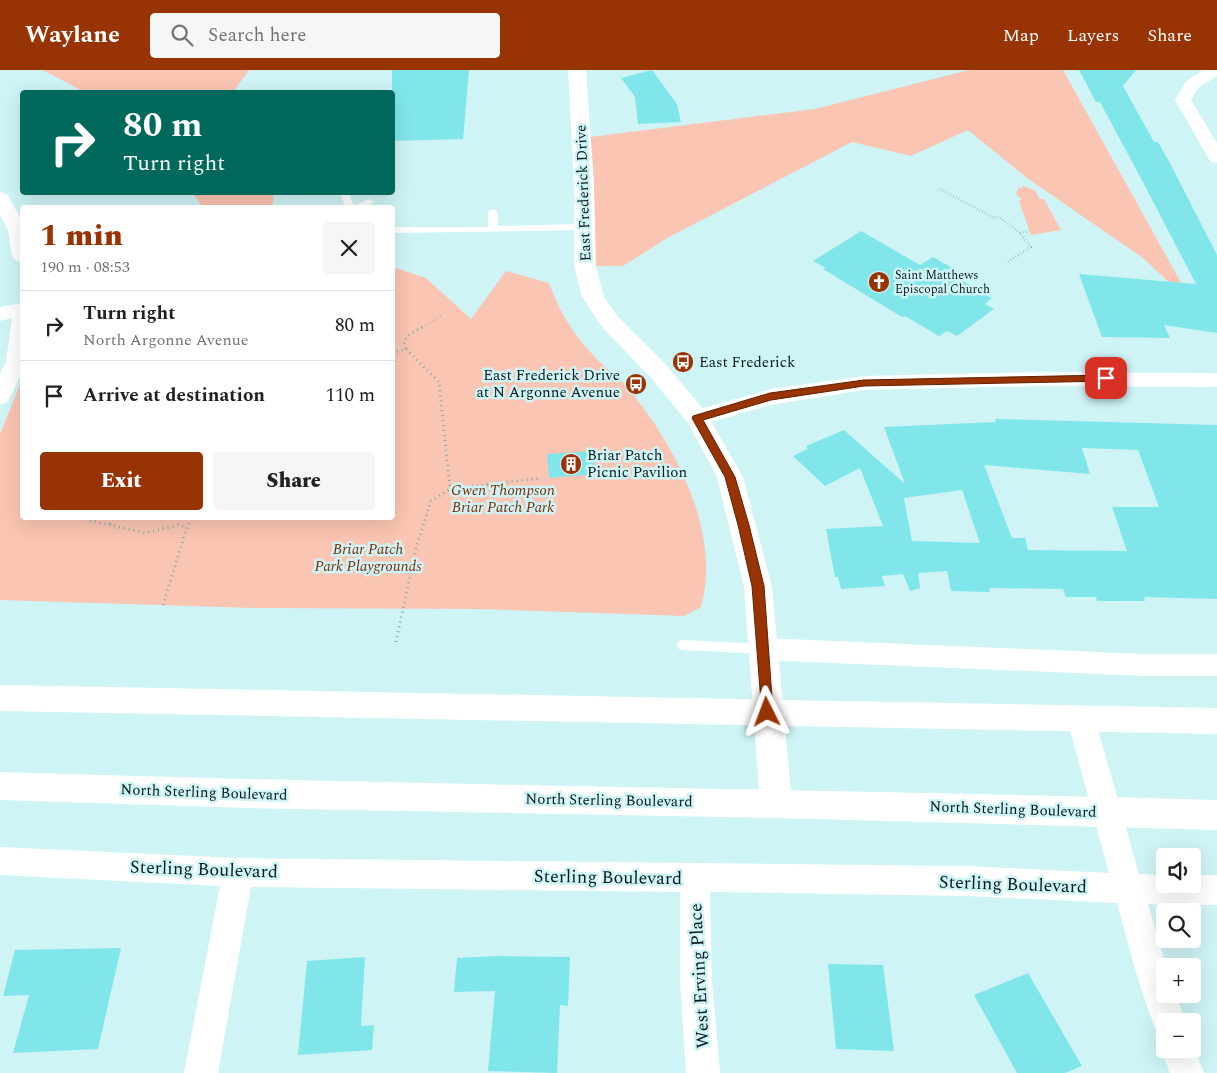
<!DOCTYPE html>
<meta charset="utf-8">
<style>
body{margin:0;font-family:Spectral,serif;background:#f6f6f6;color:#202124;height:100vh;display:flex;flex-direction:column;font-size:19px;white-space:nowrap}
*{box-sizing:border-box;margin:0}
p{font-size:16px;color:#757577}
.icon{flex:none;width:28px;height:28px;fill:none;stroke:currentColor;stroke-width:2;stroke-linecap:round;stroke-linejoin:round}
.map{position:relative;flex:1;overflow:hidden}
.details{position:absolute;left:20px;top:135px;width:375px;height:315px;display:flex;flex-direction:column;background:#fff;border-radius:5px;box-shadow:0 5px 20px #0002}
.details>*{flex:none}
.guide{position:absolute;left:20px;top:20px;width:375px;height:105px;border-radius:5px;box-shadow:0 5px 20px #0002;background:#00695c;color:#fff;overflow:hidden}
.tools{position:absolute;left:1156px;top:778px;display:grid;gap:10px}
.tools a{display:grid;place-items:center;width:45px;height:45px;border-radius:5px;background:#fff;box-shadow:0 5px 20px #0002;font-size:25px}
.pin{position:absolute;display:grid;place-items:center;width:42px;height:42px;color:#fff;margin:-21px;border-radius:10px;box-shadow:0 2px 8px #0006}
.me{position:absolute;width:55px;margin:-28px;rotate:357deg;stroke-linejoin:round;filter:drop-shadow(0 0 4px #0008)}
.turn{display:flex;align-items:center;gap:18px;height:105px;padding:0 20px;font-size:22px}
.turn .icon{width:65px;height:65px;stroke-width:2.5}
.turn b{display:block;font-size:35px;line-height:42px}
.round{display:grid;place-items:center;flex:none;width:52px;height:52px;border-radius:5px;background:#f6f6f6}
.headline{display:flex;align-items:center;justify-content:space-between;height:85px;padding:0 20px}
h1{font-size:30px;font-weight:800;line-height:38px;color:#983303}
.action{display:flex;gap:10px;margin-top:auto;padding:10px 20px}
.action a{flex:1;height:58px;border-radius:5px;background:#983303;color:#fff;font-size:20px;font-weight:800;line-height:58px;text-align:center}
.action a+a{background:#f6f6f6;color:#202124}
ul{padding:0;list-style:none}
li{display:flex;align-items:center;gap:15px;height:70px;padding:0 20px;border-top:1px solid #e0e0e0}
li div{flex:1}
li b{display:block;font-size:19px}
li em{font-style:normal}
header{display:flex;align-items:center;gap:30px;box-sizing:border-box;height:70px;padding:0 25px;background:#983303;color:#fff}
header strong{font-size:24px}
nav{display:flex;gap:28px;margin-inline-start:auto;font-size:18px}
.search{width:350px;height:45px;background:#f6f6f6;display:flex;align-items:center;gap:12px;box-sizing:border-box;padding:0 18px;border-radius:5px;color:#757577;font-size:19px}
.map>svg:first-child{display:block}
</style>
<header>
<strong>Waylane</strong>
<div class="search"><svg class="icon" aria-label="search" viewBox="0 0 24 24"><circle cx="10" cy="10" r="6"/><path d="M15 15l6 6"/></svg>Search here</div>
<nav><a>Map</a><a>Layers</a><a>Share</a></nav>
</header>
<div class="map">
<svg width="1217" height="1003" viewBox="0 0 1217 1003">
<rect width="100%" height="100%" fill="#cff4f6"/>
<g fill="#fac5b2">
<polygon points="43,0 249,0 233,22 84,22"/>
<polygon points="969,0 1063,0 1194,236 1143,188 1027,108 968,60 911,86 852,72 669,167 623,196 585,196 582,68 815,39"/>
<polygon points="1024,116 1036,121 1039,129 1044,129 1061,160 1031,165 1019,131 1022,130 1016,124 1018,119"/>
<polygon points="192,123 273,123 273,137 203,137"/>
<path d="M 393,197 L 426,208 L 471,249 L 506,201 L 549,213 C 559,241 572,262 592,284 C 603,296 617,306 628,318 C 675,375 722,463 701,537 L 684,546 L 480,539 L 253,538 L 0,530 L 0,364 L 22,310 L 22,448 L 392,448 Z"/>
</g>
<g fill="#81e6ea" fill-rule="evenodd">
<polygon points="392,0 469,0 463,69 392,71"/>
<polygon points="652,0 677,34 681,52 638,54 635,27 621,8"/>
<polygon points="1079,0 1136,0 1123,16 1154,72 1158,72 1172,97 1217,185 1217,263 1164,255 1170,268 1102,267 1079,204 1196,214 1145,116 1100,32 1096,32"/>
<polygon points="861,161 920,195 933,187 963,204 958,208 992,228 985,234 994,239 957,266 947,261 939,266 905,246 902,247 823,199 826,198 813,191"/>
<path d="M 995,349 L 1217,355 L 1217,529 L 1144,527 L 1145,531 L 1097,531 L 1096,527 L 1066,527 L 1063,519 L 989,518 L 990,522 L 951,521 L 947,501 L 918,503 L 920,518 L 910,521 L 903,504 L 882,506 L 885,516 L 841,519 L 838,507 L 835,507 L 826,459 L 883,456 L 860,398 L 825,416 L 793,386 L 808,379 L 806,376 L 844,360 L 905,414 L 884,357 L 996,352 ZM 1082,378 L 1138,380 L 1159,437 L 1112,437 L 1127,481 L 1028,480 L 1025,468 L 1012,468 L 984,395 L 1090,404 ZM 962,420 L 980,473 L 912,471 L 904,428 Z"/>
<polygon points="593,381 596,404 549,408 547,384"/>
<polygon points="121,878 98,979 13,983 29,925 3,926 15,880"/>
<polygon points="497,886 570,887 568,936 560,935 557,1003 488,1001 495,921 454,922 457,888"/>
<polygon points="365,887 361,956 374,955 372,980 298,985 307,891"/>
<polygon points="828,894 883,895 894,981 836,979"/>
<polygon points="1028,903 1082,996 1065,1003 1017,1003 974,925"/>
</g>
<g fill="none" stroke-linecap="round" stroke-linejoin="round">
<g stroke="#8ca9ab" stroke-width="2.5" stroke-dasharray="0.5 2.5" stroke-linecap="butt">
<polyline points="940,119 994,148 998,146 1020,163 1031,177 1007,192"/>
<polyline points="1020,163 1029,161"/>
<polyline points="422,257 441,246"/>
</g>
<g stroke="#8ca9ab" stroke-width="3" stroke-dasharray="1 4" stroke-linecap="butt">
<polyline points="406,279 439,312 450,419"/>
<polyline points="392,283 406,279 404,274 407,266 424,256"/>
<polyline points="80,448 145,463 178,455 187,457"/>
<polyline points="110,454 114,448"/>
<polyline points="163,535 187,457 192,448"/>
<polyline points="396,572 416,478 431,431 450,419 541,408"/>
</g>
<g fill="#fff" fill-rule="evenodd">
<polygon points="339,122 348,122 354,136 369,129 374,132 365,138 346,138"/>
<polygon points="493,139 498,142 498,156 584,154 589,157 584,160 392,163 392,157 488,157 488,142"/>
<polygon points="684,570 763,574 768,575 770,579 768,583 763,584 684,580 679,579 677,575 679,571"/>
</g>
<g fill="#fff" fill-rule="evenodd">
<polygon points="1204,0 1217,0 1217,6 1198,18 1191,30 1217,73 1217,93 1211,92 1208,88 1175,30 1186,11"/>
<polygon points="0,122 7,124 22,151 22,192 15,190 12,186 8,160 0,145"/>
<polygon points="22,233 22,302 8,332 0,335 0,304 6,291 12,248 0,251 0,237"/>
<polygon points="1040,302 1217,303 1217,317 1040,316 864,320 771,335 697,356 689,354 686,348 689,342 771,319 864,306"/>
<polygon points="763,568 1144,584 1217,584 1217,606 1144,606 763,590 754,587 750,579 754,571"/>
<path d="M 1081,637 L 1091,641 L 1095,649 L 1139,804 L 1165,805 L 1165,814 L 1192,814 L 1192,805 L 1217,805 L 1217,835 L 1148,834 L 1166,896 L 1165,924 L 1176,924 L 1185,951 L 1165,951 L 1165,966 L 1157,963 C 1140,921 1129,877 1117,833 L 967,826 L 710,822 L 712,911 L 720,1003 L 686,1003 L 680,911 L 680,822 L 251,817 L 218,1003 L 184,1003 L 220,816 L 0,805 L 0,777 L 238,788 L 967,796 L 1109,803 L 1067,649 L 1071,641 Z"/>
<polygon points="1165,970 1165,979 1192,979 1192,974 1204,1003 1170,1003 1161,979"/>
</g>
<polygon fill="#fff" fill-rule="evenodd" points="568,0 586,0 594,113 596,196 604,227 618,247 667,296 706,342 743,407 772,517 792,733 787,743 776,748 765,743 760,733 744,517 717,407 688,353 651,308 602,257 582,227 574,196 574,113"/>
<g fill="#fff" fill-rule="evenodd">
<polygon points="0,615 1217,638 1217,664 0,641"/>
<path d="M 0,702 C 406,715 811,719 1217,730 L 1217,760 L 776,748 L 247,738 L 0,730 Z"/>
</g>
</g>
<polygon fill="#983303" stroke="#632102" points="1106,305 1111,308 1109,311 864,316 771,330 703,350 735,407 749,455 764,516 773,642 767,647 762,645 752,516 738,455 725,407 692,348 693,346 770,323 864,310"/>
<defs>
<g id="church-disc" transform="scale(1.125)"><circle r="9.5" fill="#983303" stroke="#cff4f6"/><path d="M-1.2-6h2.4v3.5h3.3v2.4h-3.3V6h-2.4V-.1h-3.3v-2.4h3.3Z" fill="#fff"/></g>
<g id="bus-disc" transform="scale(1.125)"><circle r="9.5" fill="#983303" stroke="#cff4f6"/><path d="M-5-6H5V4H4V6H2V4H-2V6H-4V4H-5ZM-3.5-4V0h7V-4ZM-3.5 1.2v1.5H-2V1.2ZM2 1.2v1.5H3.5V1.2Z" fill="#fff"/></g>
<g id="building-disc" transform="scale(1.125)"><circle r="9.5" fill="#983303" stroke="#cff4f6"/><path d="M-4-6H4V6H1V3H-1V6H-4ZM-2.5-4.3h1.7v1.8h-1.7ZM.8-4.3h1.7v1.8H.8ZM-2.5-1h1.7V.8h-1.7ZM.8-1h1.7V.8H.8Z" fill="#fff"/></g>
</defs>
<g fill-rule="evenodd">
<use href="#church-disc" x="879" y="212"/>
<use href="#bus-disc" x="683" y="292"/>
<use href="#bus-disc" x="636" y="314"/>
<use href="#building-disc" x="571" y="394"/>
</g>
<g text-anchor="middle" stroke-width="5" stroke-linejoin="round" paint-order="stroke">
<g font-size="12" fill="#0c1a1b" stroke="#cff4f6" text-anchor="start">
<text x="895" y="209">Saint Matthews<tspan x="895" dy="14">Episcopal Church</tspan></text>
</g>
<g font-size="15" fill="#0c1a1b" stroke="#cff4f6">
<text transform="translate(583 123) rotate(-92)" y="5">East Frederick Drive</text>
<text transform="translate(204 722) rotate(2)" y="5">North Sterling Boulevard</text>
<text transform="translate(609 730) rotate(1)" y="5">North Sterling Boulevard</text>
<text transform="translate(1013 739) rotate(2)" y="5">North Sterling Boulevard</text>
</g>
<g font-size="15" fill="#0c1a1b" stroke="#cff4f6" text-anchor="start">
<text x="699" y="297">East Frederick</text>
<text x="620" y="310" text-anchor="end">East Frederick Drive<tspan x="620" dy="17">at N Argonne Avenue</tspan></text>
<text x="587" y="390">Briar Patch<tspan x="587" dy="17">Picnic Pavilion</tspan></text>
</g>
<g font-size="15" font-style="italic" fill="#7e2a05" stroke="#cff4f6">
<text x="503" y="425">Gwen Thompson<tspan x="503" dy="17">Briar Patch Park</tspan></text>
<text x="368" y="484">Briar Patch<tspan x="368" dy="17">Park Playgrounds</tspan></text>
</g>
<g font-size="18" fill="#0c1a1b" stroke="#cff4f6">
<text transform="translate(204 799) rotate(2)" y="6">Sterling Boulevard</text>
<text transform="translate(608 807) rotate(1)" y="6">Sterling Boulevard</text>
<text transform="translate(1013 814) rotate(2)" y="6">Sterling Boulevard</text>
<text transform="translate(699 906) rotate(-93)" y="6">West Erving Place</text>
</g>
</g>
</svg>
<div class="tools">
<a><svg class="icon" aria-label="sound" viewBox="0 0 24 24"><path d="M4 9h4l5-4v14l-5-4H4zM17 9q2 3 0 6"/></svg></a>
<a><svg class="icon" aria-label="search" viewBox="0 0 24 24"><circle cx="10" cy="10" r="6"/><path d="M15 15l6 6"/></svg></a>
<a>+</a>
<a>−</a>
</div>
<div class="pin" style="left:1106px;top:308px;background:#d93025"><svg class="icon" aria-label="arrive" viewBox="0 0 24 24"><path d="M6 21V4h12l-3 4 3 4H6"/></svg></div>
<svg class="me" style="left:767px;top:642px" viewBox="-20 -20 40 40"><path d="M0-17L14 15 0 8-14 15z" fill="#983303" stroke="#fff" stroke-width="4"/></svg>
<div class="guide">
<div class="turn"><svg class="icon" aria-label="right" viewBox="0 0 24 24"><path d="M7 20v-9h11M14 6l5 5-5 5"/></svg><div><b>80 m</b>Turn right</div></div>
</div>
<section class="details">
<div class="headline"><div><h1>1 min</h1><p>190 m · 08:53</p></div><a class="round"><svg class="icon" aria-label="close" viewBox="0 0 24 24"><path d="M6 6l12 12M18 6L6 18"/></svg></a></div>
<ul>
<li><svg class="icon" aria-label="right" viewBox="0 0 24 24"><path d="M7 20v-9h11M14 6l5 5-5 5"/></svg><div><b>Turn right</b><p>North Argonne Avenue</p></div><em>80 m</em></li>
<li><svg class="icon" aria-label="arrive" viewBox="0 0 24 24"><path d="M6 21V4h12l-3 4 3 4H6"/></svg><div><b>Arrive at destination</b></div><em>110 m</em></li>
</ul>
<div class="action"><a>Exit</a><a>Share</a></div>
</section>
</div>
